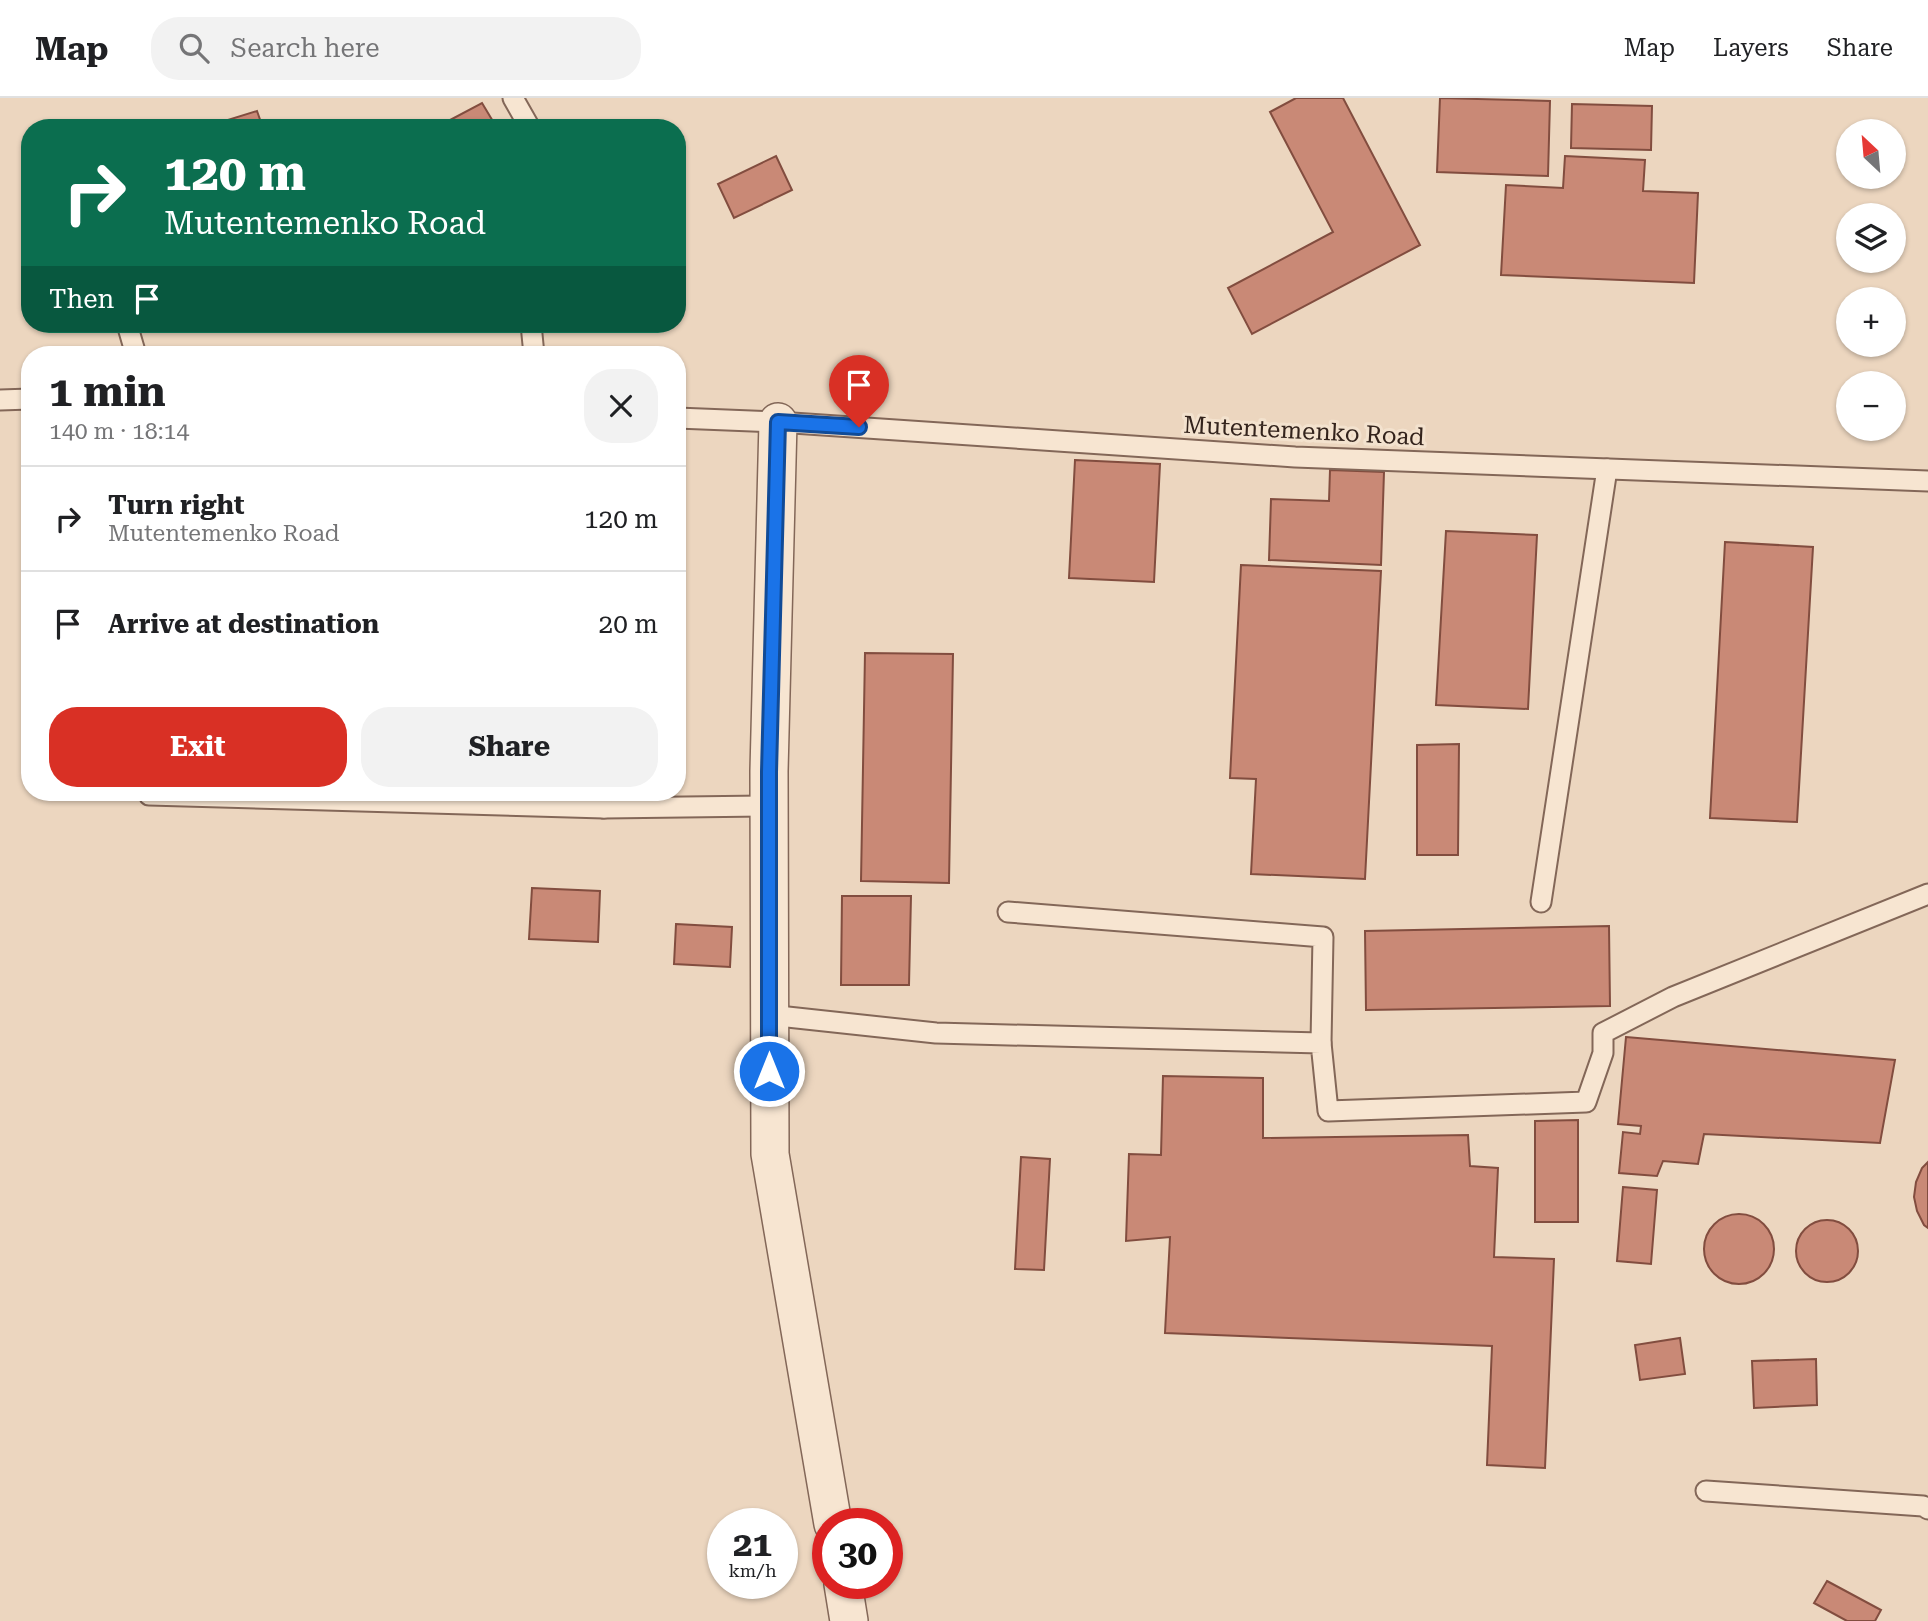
<!DOCTYPE html>
<meta charset="utf-8">
<style>
body{margin:0;font-family:"Roboto Serif",serif;background:#f2f2f2;color:#202124;height:100vh;display:flex;flex-direction:column;font-size:26px;white-space:nowrap}
*{box-sizing:border-box;margin:0}
p{font-size:23px;color:#757577}
.icon{flex:none;width:38px;height:38px;fill:none;stroke:currentColor;stroke-width:2;stroke-linecap:round;stroke-linejoin:round}
.map{position:relative;flex:1;overflow:hidden}
.details{position:absolute;left:21px;top:248px;width:665px;height:455px;display:flex;flex-direction:column;background:#fff;border-radius:28px;box-shadow:0 2px 5px #0004}
.details>*{flex:none}
.banner{position:absolute;left:21px;top:21px;width:665px;height:214px;border-radius:28px;box-shadow:0 2px 5px #0004;background:#0b6e4f;color:#fff;overflow:hidden}
.needle{width:46px;rotate:334deg}
.buttons{position:absolute;left:1836px;top:21px;display:grid;gap:14px}
.buttons a{display:grid;place-items:center;width:70px;height:70px;border-radius:50%;background:#fff;box-shadow:0 2px 5px #0004;font-size:35px}
.speed{position:absolute;left:707px;top:1410px;display:flex;gap:14px;font-size:35px;font-weight:700;text-align:center}
.speed>*{display:grid;place-content:center;width:91px;height:91px;border-radius:50%;background:#fff;box-shadow:0 2px 5px #0004;line-height:1}
.speed small{font-size:18px;font-weight:400}
.speed .limit{border:10px solid #d22;background:#fff;color:#111}
.pin{position:absolute;display:grid;place-items:center;width:60px;height:60px;color:#fff;margin:-72px -30px;border-radius:50% 50% 50% 0;rotate:-45deg;box-shadow:0 0 7px #0007}
.pin .icon{rotate:45deg}
.me{position:absolute;width:77px;margin:-38px;rotate:0deg;stroke-linejoin:round;filter:drop-shadow(0 0 5px #0008)}
.turn{display:flex;align-items:center;gap:24px;height:147px;padding:0 28px;font-size:32px}
.turn .icon{width:91px;height:91px;stroke-width:2.5}
.turn b{display:block;font-size:49px;line-height:60px}
.then{display:flex;align-items:center;height:66px;padding:0 28px;background:#0003;gap:14px;font-size:26px}
.round{display:grid;place-items:center;flex:none;width:74px;height:74px;border-radius:28px;background:#f2f2f2}
.summary{display:flex;align-items:center;justify-content:space-between;height:119px;padding:0 28px}
h1{font-size:42px;font-weight:700;line-height:52px}
.button{display:flex;gap:14px;margin-top:auto;padding:14px 28px}
.button a{flex:1;height:80px;border-radius:28px;background:#d93025;color:#fff;font-size:28px;font-weight:700;line-height:80px;text-align:center}
.button a+a{background:#f2f2f2;color:#202124}
ul{padding:0;list-style:none}
li{display:flex;align-items:center;gap:21px;height:105px;padding:0 28px;border-top:2px solid #e0e0e0}
li div{flex:1}
li b{display:block;font-size:26px}
li em{font-style:normal}
header{display:flex;align-items:center;gap:42px;box-sizing:border-box;height:98px;padding:0 35px;background:#fff;border-bottom:2px solid #e0e0e0}
header strong{font-size:33px}
nav{display:flex;gap:38px;margin-inline-start:auto;font-size:24px}
.search{width:490px;height:63px;background:#f2f2f2;display:flex;align-items:center;gap:18px;box-sizing:border-box;padding:0 24px;border-radius:28px;color:#757577;font-size:26px}
.map>svg:first-child{display:block}
</style>
<header>
<strong>Map</strong>
<div class="search"><svg class="icon" aria-label="search" viewBox="0 0 24 24"><circle cx="10" cy="10" r="6"/><path d="M15 15l6 6"/></svg>Search here</div>
<nav><a>Map</a><a>Layers</a><a>Share</a></nav>
</header>
<div class="map">
<svg width="1928" height="1523" viewBox="0 0 1928 1523">
<rect width="100%" height="100%" fill="#ecd6bf"/>
<g fill="#c98976" stroke="#824d3f" stroke-width="2">
<polygon points="1296,0 1343,0 1420,147 1252,236 1228,190 1333,134 1270,14"/>
<polygon points="1440,0 1550,3 1548,78 1437,74"/>
<polygon points="482,5 497,30 435,30"/>
<polygon points="1572,6 1652,8 1651,52 1571,50"/>
<polygon points="257,13 263,30 202,30"/>
<polygon points="776,58 792,92 734,120 718,86"/>
<polygon points="1565,58 1645,62 1643,93 1698,95 1694,185 1501,177 1506,87 1563,90"/>
<polygon points="1075,362 1160,366 1154,484 1069,480"/>
<polygon points="1330,372 1384,374 1381,467 1269,462 1271,401 1329,403"/>
<polygon points="1446,433 1537,437 1528,611 1436,607"/>
<polygon points="1725,444 1813,449 1797,724 1710,720"/>
<polygon points="1241,467 1381,473 1365,781 1251,776 1256,681 1230,680"/>
<polygon points="865,555 953,556 949,785 861,783"/>
<polygon points="1459,646 1458,757 1417,757 1417,647"/>
<polygon points="532,790 600,793 598,844 529,841"/>
<polygon points="842,798 911,798 909,887 841,887"/>
<polygon points="676,826 732,829 730,869 674,866"/>
<polygon points="1609,828 1610,908 1366,912 1365,833"/>
<polygon points="1626,939 1895,962 1880,1045 1704,1036 1698,1066 1663,1063 1657,1078 1619,1075 1623,1034 1640,1036 1641,1028 1618,1026"/>
<polygon points="1163,978 1263,980 1263,1040 1468,1037 1470,1068 1498,1070 1494,1159 1554,1161 1545,1370 1487,1367 1492,1248 1165,1235 1170,1139 1126,1143 1129,1056 1161,1057"/>
<polygon points="1578,1022 1578,1124 1535,1124 1535,1023"/>
<polygon points="1021,1059 1050,1061 1044,1172 1015,1171"/>
<polygon points="1928,1064 1928,1130 1924,1127 1917,1113 1914,1099 1916,1084 1922,1070"/>
<polygon points="1623,1089 1657,1092 1651,1166 1617,1163"/>
<circle cx="1739" cy="1151" r="35"/>
<circle cx="1827" cy="1153" r="31"/>
<polygon points="1680,1240 1685,1276 1640,1282 1635,1247"/>
<polygon points="1816,1261 1817,1307 1754,1310 1752,1263"/>
<polygon points="1827,1483 1881,1512 1875,1523 1847,1523 1814,1505"/>
</g>
<g fill="none" stroke-linecap="round" stroke-linejoin="round">
<g stroke="#836758" stroke-width="23">
<g id="lane">
<polyline points="513,0 530,30"/>
<polyline points="127,226 136,257"/>
<polyline points="531,226 534,257"/>
<polyline points="0,302 30,301"/>
<polyline points="677,320 778,324 1295,359 1928,383"/>
<polyline points="604,695 604,710 769,708"/>
<polyline points="149,697 604,710"/>
<polyline points="1541,804 1607,371"/>
<polyline points="1008,814 1323,839 1321,945"/>
<polyline points="769,917 936,935 1321,945 1328,1013 1586,1004 1603,955 1603,935 1673,899 1928,796"/>
<polyline points="1706,1393 1923,1408 1928,1411"/>
</g>
</g>
<g stroke="#836758" stroke-width="40">
<g id="street">
<polyline points="778,324 769,673 770,1056 833,1426"/>
<polyline points="843,1486 849,1523"/>
</g>
</g>
<use href="#lane" stroke="#f7e5d1" stroke-width="19"/>
<use href="#street" stroke="#f7e5d1" stroke-width="37"/>
</g>
<g fill="none" stroke-linecap="round" stroke-linejoin="round">
<g stroke="#114b97" stroke-width="18">
<polyline id="route" points="769,973 769,674 778,324 859,329"/>
</g>
<use href="#route" stroke="#1a73e8" stroke-width="12"/>
</g>
<g text-anchor="middle" stroke-width="6" stroke-linejoin="round" paint-order="stroke">
<g font-size="24" fill="#33231c" stroke="#f3e2ce">
<text transform="translate(1304 333) rotate(3)" y="8">Mutentemenko Road</text>
</g>
</g>
</svg>
<div class="buttons">
<a><svg class="needle" viewBox="-14 -14 28 28"><path d="M0-13l5 13h-10z" fill="#e53935"/><path d="M0 13l5-13h-10z" fill="#757577"/></svg></a>
<a><svg class="icon" aria-label="layers" viewBox="0 0 24 24"><path d="M12 4l9 5-9 5-9-5zM3 14l9 5 9-5"/></svg></a>
<a>+</a>
<a>−</a>
</div>
<div class="speed"><div>21<small>km/h</small></div><div class="limit">30</div></div>
<div class="pin" style="left:859px;top:329px;background:#d93025"><svg class="icon" aria-label="arrive" viewBox="0 0 24 24"><path d="M6 21V4h12l-3 4 3 4H6"/></svg></div>
<svg class="me" style="left:769px;top:973px" viewBox="-20 -20 40 40"><circle r="17" fill="#1a73e8" stroke="#fff" stroke-width="3"/><path d="M0-11L8 9 0 5-8 9z" fill="#fff"/></svg>
<div class="banner">
<div class="turn"><svg class="icon" aria-label="right" viewBox="0 0 24 24"><path d="M7 20v-9h11M14 6l5 5-5 5"/></svg><div><b>120 m</b>Mutentemenko Road</div></div>
<div class="then">Then<svg class="icon" aria-label="arrive" viewBox="0 0 24 24"><path d="M6 21V4h12l-3 4 3 4H6"/></svg></div>
</div>
<section class="details">
<div class="summary"><div><h1>1 min</h1><p>140 m · 18:14</p></div><a class="round"><svg class="icon" aria-label="close" viewBox="0 0 24 24"><path d="M6 6l12 12M18 6L6 18"/></svg></a></div>
<ul>
<li><svg class="icon" aria-label="right" viewBox="0 0 24 24"><path d="M7 20v-9h11M14 6l5 5-5 5"/></svg><div><b>Turn right</b><p>Mutentemenko Road</p></div><em>120 m</em></li>
<li><svg class="icon" aria-label="arrive" viewBox="0 0 24 24"><path d="M6 21V4h12l-3 4 3 4H6"/></svg><div><b>Arrive at destination</b></div><em>20 m</em></li>
</ul>
<div class="button"><a>Exit</a><a>Share</a></div>
</section>
</div>
